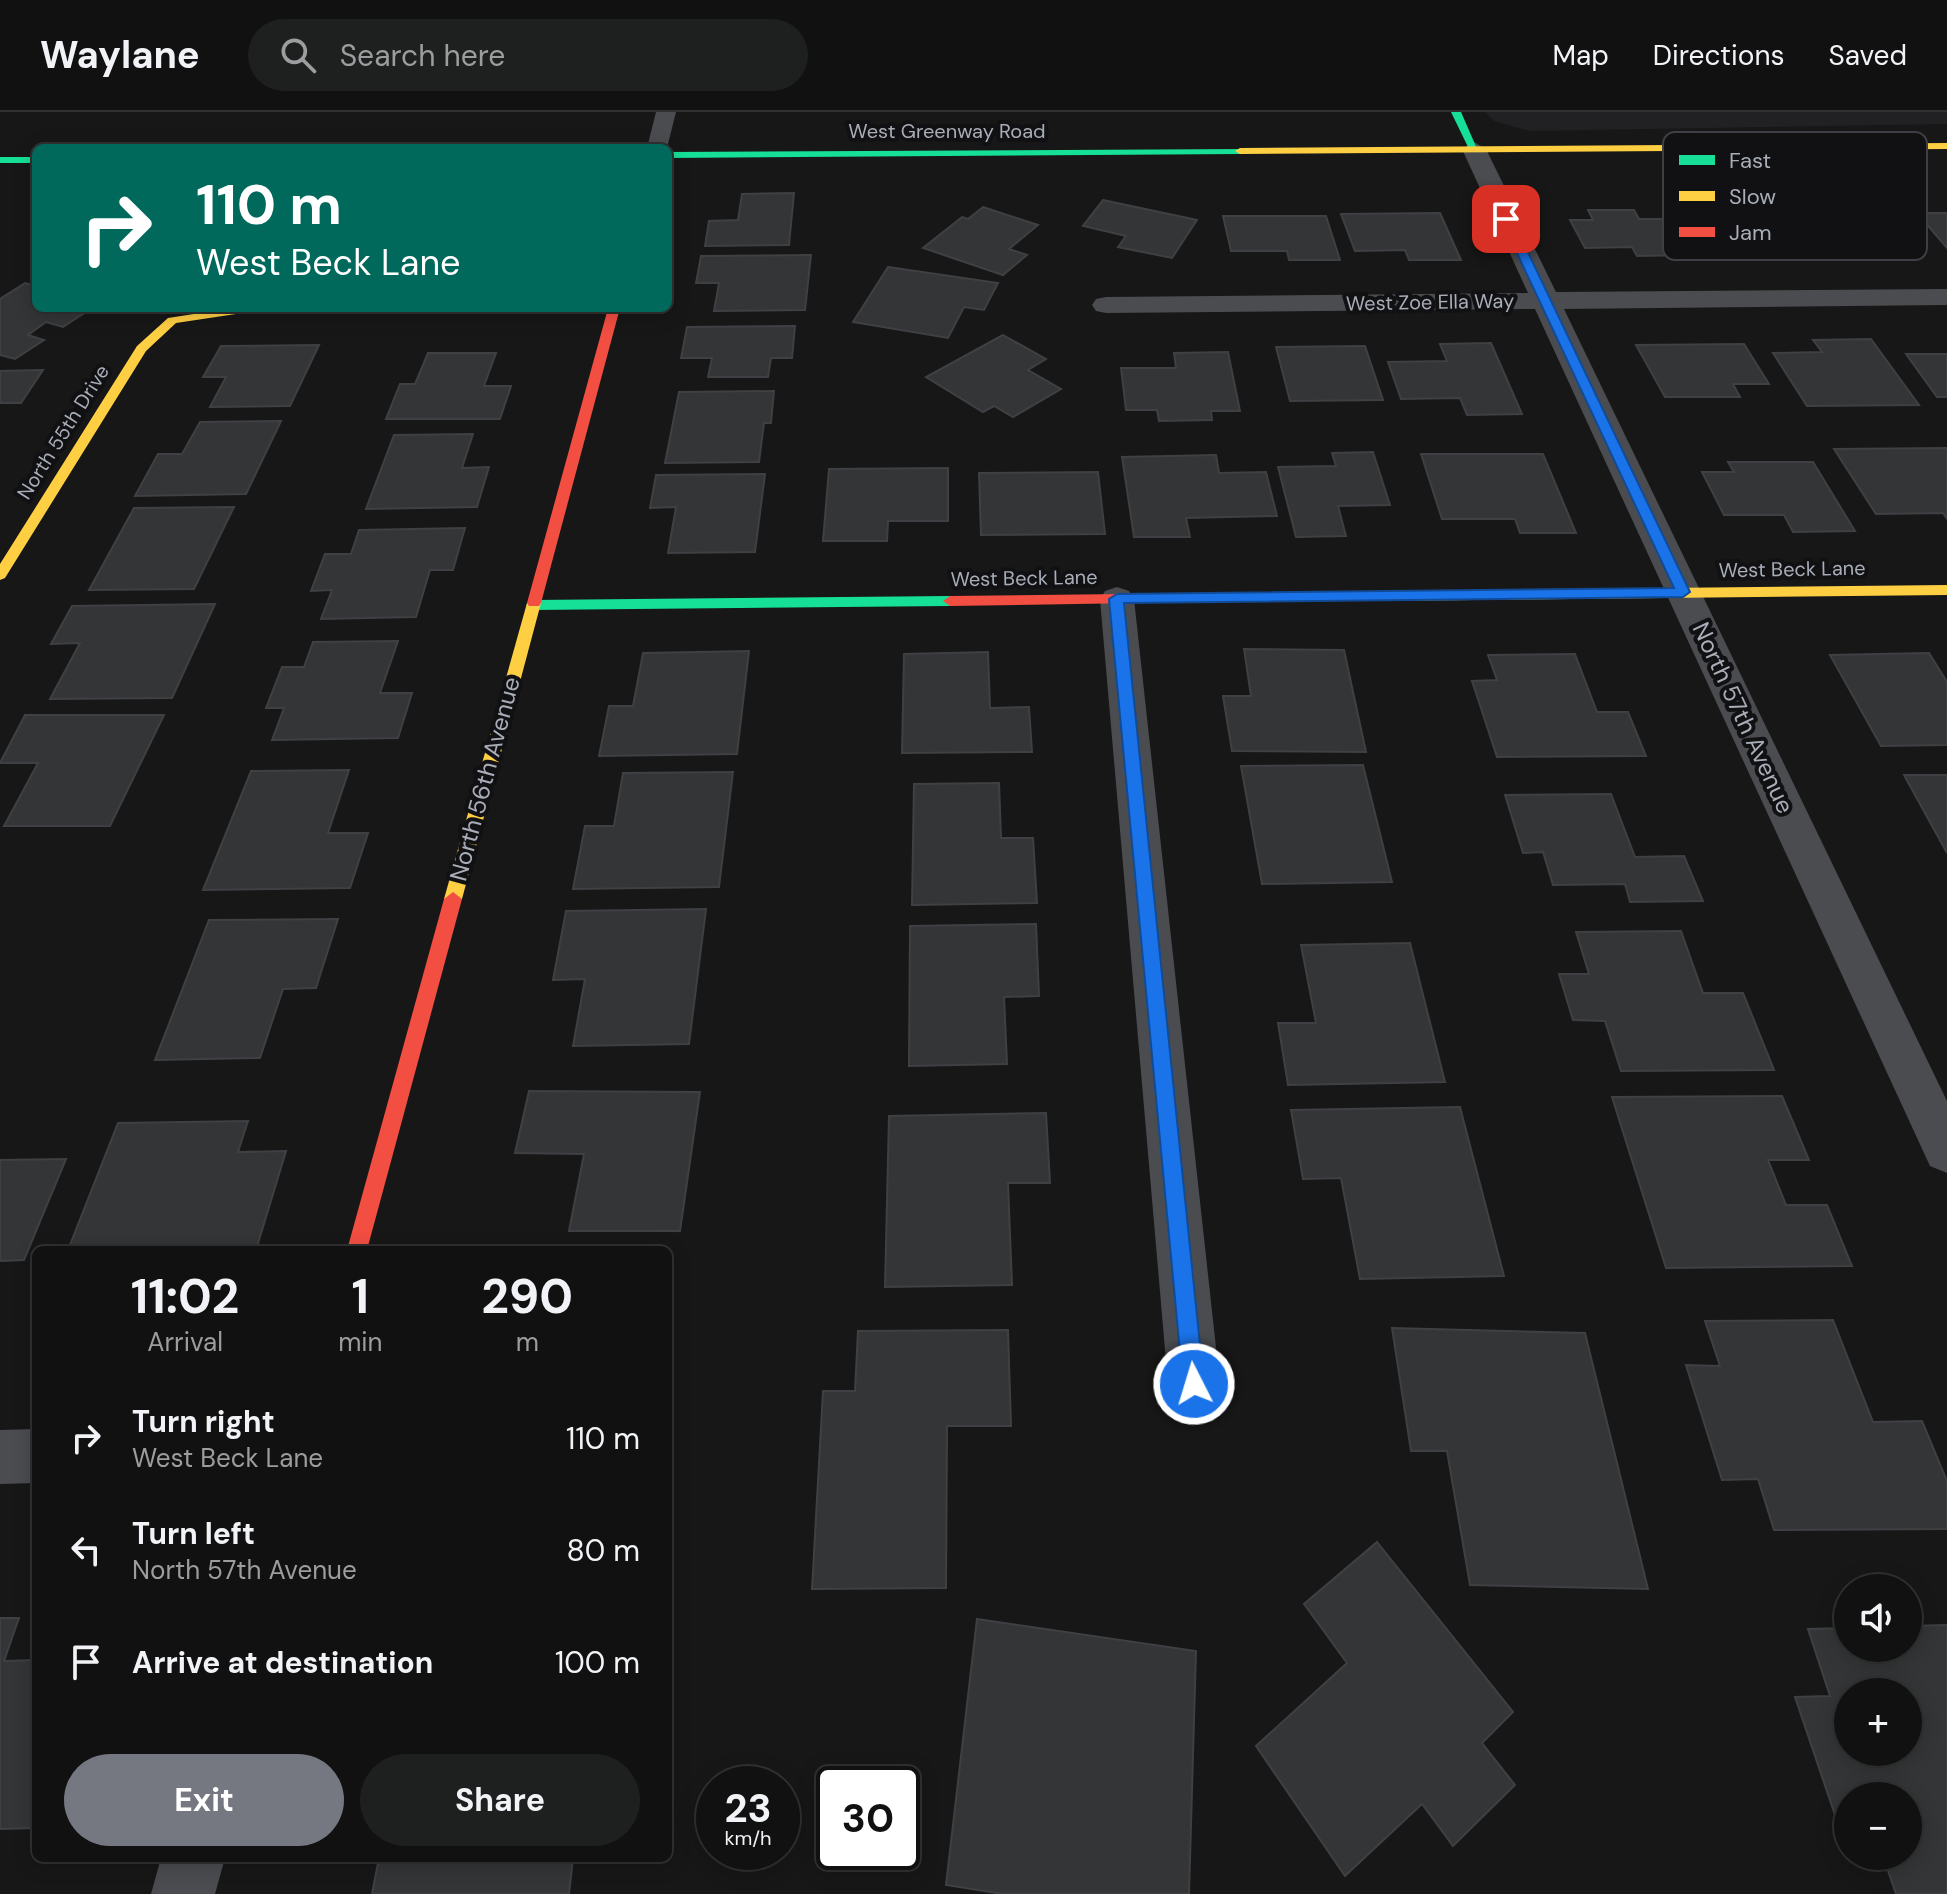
<!DOCTYPE html>
<meta charset="utf-8">
<style>
body{margin:0;font-family:"DM Sans",sans-serif;background:#1e1f1f;color:#f1f3f6;height:100vh;display:flex;flex-direction:column;font-size:30px;white-space:nowrap}
*{box-sizing:border-box;margin:0}
p{font-size:26px;color:#9c9d9f}
.icon{flex:none;width:44px;height:44px;fill:none;stroke:currentColor;stroke-width:2;stroke-linecap:round;stroke-linejoin:round}
.map{position:relative;flex:1;overflow:hidden}
.side{position:absolute;left:32px;top:1134px;width:640px;height:616px;display:flex;flex-direction:column;background:#111;border-radius:12px;box-shadow:0 4px 20px #0003,0 0 0 2px #303131}
.side>*{flex:none}
.top-card{position:absolute;left:32px;top:32px;width:640px;height:168px;border-radius:12px;box-shadow:0 4px 20px #0003,0 0 0 2px #303131;background:#00695c;color:#fff;overflow:hidden}
.controls{position:absolute;left:1834px;top:1462px;display:grid;gap:16px}
.controls a{display:grid;place-items:center;width:88px;height:88px;border-radius:50%;background:#111;box-shadow:0 4px 20px #0003,0 0 0 2px #303131;font-size:40px}
.speed{position:absolute;left:696px;top:1654px;display:flex;gap:16px;font-size:40px;font-weight:700;text-align:center}
.speed>*{display:grid;place-content:center;width:104px;height:104px;border-radius:50%;background:#111;box-shadow:0 4px 20px #0003,0 0 0 2px #303131;line-height:1}
.speed small{font-size:20px;font-weight:400}
.speed .limit{border:4px solid #111;border-radius:12px;background:#fff;color:#111}
.pin{position:absolute;display:grid;place-items:center;width:68px;height:68px;color:#fff;margin:-34px;border-radius:16px;box-shadow:0 4px 12px #0006}
.me{position:absolute;width:88px;margin:-44px;rotate:355deg;stroke-linejoin:round;filter:drop-shadow(0 0 6px #0008)}
.turn{display:flex;align-items:center;gap:28px;height:168px;padding:0 32px;font-size:36px}
.turn .icon{width:104px;height:104px;stroke-width:2.5}
.turn b{display:block;font-size:56px;line-height:68px}
.eta{display:flex;justify-content:space-evenly;align-items:center;height:136px;text-align:center}
.eta b{font-size:48px;font-weight:700;line-height:56px}
.button{display:flex;gap:16px;margin-top:auto;padding:16px 32px}
.button a{flex:1;height:92px;border-radius:48px;background:#757880;color:#fff;font-size:32px;font-weight:700;line-height:92px;text-align:center}
.button a+a{background:#1e1f1f;color:#f1f3f6}
ul{padding:0;list-style:none}
li{display:flex;align-items:center;gap:24px;height:112px;padding:0 32px}
li div{flex:1}
li b{display:block;font-size:30px}
li em{font-style:normal}
header{display:flex;align-items:center;gap:48px;box-sizing:border-box;height:112px;padding:0 40px;background:#111;border-bottom:2px solid #303131}
header strong{font-size:38px}
nav{display:flex;gap:44px;margin-inline-start:auto;font-size:28px}
.search{width:560px;height:72px;background:#1e1f1f;display:flex;align-items:center;gap:20px;box-sizing:border-box;padding:0 28px;border-radius:44px;color:#9c9d9f;font-size:30px}
.map>svg:first-child{display:block}
</style>
<header>
<strong>Waylane</strong>
<div class="search"><svg class="icon" aria-label="search" viewBox="0 0 24 24"><circle cx="10" cy="10" r="6"/><path d="M15 15l6 6"/></svg>Search here</div>
<nav><a>Map</a><a>Directions</a><a>Saved</a></nav>
</header>
<div class="map">
<svg width="1947" height="1782" viewBox="0 0 1947 1782">
<rect width="100%" height="100%" fill="#171717"/>
<polygon fill="#212124" points="1485,0 1947,0 1947,12 1530,19 1494,9"/>
<g fill="#343537" stroke="#3f4043" stroke-width="2" fill-rule="evenodd">
<polygon points="794,81 789,133 705,134 709,109 738,108 742,82"/>
<polygon points="1103,88 1197,108 1172,146 1118,135 1126,124 1083,114"/>
<polygon points="983,95 1038,113 1009,137 1027,143 1003,163 923,136 962,105 968,107"/>
<polygon points="1588,98 1634,98 1639,107 1667,107 1689,143 1637,144 1632,135 1585,136 1570,108 1593,108"/>
<polygon points="1440,101 1461,148 1409,148 1405,138 1355,139 1341,102"/>
<polygon points="1917,101 1947,101 1947,136"/>
<polygon points="1223,104 1326,104 1340,148 1289,148 1287,139 1231,139"/>
<polygon points="811,143 805,198 714,199 719,171 696,171 701,144"/>
<polygon points="888,155 998,171 984,198 964,195 948,226 853,210"/>
<polygon points="25,171 36,174 36,196 92,196 63,215 46,210 28,223 44,228 15,247 0,243 0,187"/>
<polygon points="795,214 792,246 771,246 768,265 708,265 712,246 681,246 687,215"/>
<polygon points="1003,223 1046,247 1028,258 1061,277 1013,305 994,294 983,300 926,265"/>
<polygon points="1871,227 1919,293 1807,294 1773,241 1822,240 1813,228"/>
<polygon points="1491,231 1522,302 1467,303 1460,286 1401,287 1388,250 1447,249 1440,232"/>
<polygon points="1744,232 1769,272 1733,272 1740,285 1665,285 1636,233"/>
<polygon points="319,233 290,294 210,295 226,265 203,265 221,234"/>
<polygon points="1365,234 1383,288 1290,289 1276,235"/>
<polygon points="1228,240 1240,299 1211,299 1212,308 1159,309 1157,298 1126,298 1121,256 1176,256 1174,241"/>
<polygon points="428,241 496,241 484,274 511,274 500,307 386,307 400,272 415,272"/>
<polygon points="1906,242 1947,242 1947,285 1937,285"/>
<polygon points="43,258 21,291 0,291 0,259"/>
<polygon points="774,279 771,311 764,311 759,350 665,351 679,280"/>
<polygon points="281,309 246,382 135,384 158,342 182,342 200,310"/>
<polygon points="473,322 462,356 489,355 477,395 366,397 394,323"/>
<polygon points="1947,336 1947,407 1943,401 1876,402 1834,337"/>
<polygon points="1373,340 1390,393 1338,394 1346,424 1296,425 1278,355 1336,354 1332,341"/>
<polygon points="1421,342 1543,342 1576,421 1520,421 1515,407 1442,407"/>
<polygon points="1216,343 1219,361 1266,360 1277,404 1186,406 1190,425 1134,425 1122,345"/>
<polygon points="1728,350 1813,350 1855,419 1793,420 1784,403 1724,403 1702,360 1734,360"/>
<polygon points="948,356 948,409 888,409 887,429 823,429 829,357"/>
<polygon points="1098,360 1105,422 981,423 979,361"/>
<polygon points="765,362 755,440 668,441 676,395 650,396 656,363"/>
<polygon points="234,395 194,477 89,478 134,396"/>
<polygon points="465,416 453,458 430,458 416,505 321,507 332,478 311,479 325,442 351,442 359,418"/>
<polygon points="215,492 172,586 50,587 80,531 51,532 72,494"/>
<polygon points="398,529 380,581 412,581 398,626 272,628 284,596 266,596 282,555 304,555 313,530"/>
<polygon points="1244,537 1344,538 1366,640 1232,639 1223,584 1251,584"/>
<polygon points="749,539 737,642 599,644 609,594 633,594 643,541"/>
<polygon points="988,540 990,596 1029,595 1032,640 902,641 904,542"/>
<polygon points="1929,541 1947,570 1947,633 1881,634 1830,543"/>
<polygon points="1575,542 1597,600 1628,600 1646,644 1497,645 1472,569 1497,568 1488,543"/>
<polygon points="25,603 164,603 110,714 4,714 38,651 0,651"/>
<polygon points="1363,653 1392,770 1262,772 1241,654"/>
<polygon points="349,658 328,721 368,721 350,776 203,778 251,659"/>
<polygon points="733,660 719,775 573,777 585,714 614,714 623,661"/>
<polygon points="1904,663 1947,663 1947,741"/>
<polygon points="999,671 1001,726 1033,726 1037,791 912,793 914,672"/>
<polygon points="1611,682 1635,745 1684,744 1703,789 1630,790 1625,772 1553,773 1543,740 1523,741 1505,683"/>
<polygon points="706,797 689,932 573,934 585,867 553,868 566,799"/>
<polygon points="338,807 316,876 283,877 260,946 155,948 209,808"/>
<polygon points="1036,812 1039,884 1004,885 1007,952 909,954 910,814"/>
<polygon points="1681,819 1703,881 1743,881 1774,958 1621,959 1605,909 1573,908 1559,862 1589,862 1576,820"/>
<polygon points="1410,831 1445,970 1288,973 1278,911 1316,911 1301,833"/>
<polygon points="529,979 700,980 680,1119 569,1119 584,1042 515,1041"/>
<polygon points="1782,984 1809,1048 1768,1048 1786,1093 1827,1093 1852,1154 1666,1156 1612,985"/>
<polygon points="1460,995 1504,1164 1360,1167 1341,1066 1303,1067 1291,998"/>
<polygon points="1046,1001 1050,1071 1008,1071 1012,1173 885,1175 889,1004"/>
<polygon points="248,1009 238,1040 286,1039 256,1138 68,1138 118,1011"/>
<polygon points="66,1047 24,1148 0,1149 0,1048"/>
<polygon points="1833,1208 1873,1310 1922,1309 1947,1369 1947,1417 1774,1418 1758,1367 1722,1368 1686,1253 1720,1254 1705,1209"/>
<polygon points="1392,1216 1585,1221 1648,1477 1470,1473 1447,1339 1411,1339"/>
<polygon points="1008,1218 1011,1314 947,1314 946,1476 812,1477 823,1279 855,1279 858,1219"/>
<polygon points="1377,1430 1513,1600 1482,1631 1515,1673 1453,1734 1422,1692 1345,1764 1256,1634 1347,1551 1304,1492"/>
<polygon points="0,1506 19,1506 4,1549 36,1548 36,1716 0,1717"/>
<polygon points="977,1507 1196,1539 1189,1782 1003,1782 946,1773"/>
<path d="M 1947,1513 L 1947,1782 L 1896,1782 L 1883,1744 L 1908,1744 L 1908,1684 L 1848,1684 L 1848,1702 L 1835,1703 L 1795,1585 L 1830,1584 L 1808,1517 L 1848,1516 L 1848,1536 L 1908,1536 L 1908,1514 ZM 1848,1580 L 1908,1580 L 1908,1640 L 1848,1640 Z"/>
<polygon points="379,1746 573,1746 569,1782 372,1782"/>
</g>
<g fill="none" stroke-linecap="round" stroke-linejoin="round">
<polygon fill="#4b4c50" fill-rule="evenodd" points="656,0 676,0 667,36 647,36"/>
<g fill="#4b4c50" fill-rule="evenodd">
<polygon points="1474,30 1486,37 1556,180 1947,177 1947,193 1564,197 1947,989 1947,1061 1930,1054 1535,197 1106,201 1096,199 1092,193 1096,187 1106,185 1528,181 1462,37"/>
<polygon points="1117,475 1129,479 1134,487 1220,1272 1213,1291 1194,1298 1175,1291 1168,1272 1100,487 1105,479"/>
<polygon points="36,1317 36,1371 0,1372 0,1318"/>
<polygon points="161,1746 225,1746 215,1782 151,1782"/>
</g>
<g fill="#16e098" fill-rule="evenodd">
<polygon points="1451,0 1461,0 1478,39 1469,37"/>
<polygon points="1244,37 1245,39 1240,42 668,46 668,40"/>
<rect x="0" y="45" width="36" height="6"/>
<polygon points="950,484 957,489 950,494 533,498 526,493 533,488"/>
</g>
<g fill="#ffcf43" fill-rule="evenodd">
<polygon points="1947,31 1947,37 1240,42 1235,39 1240,36"/>
<polygon points="233,196 519,197 513,200 236,202 176,211 146,239 5,466 0,468 0,452 137,234 168,206"/>
<polygon points="1947,473 1947,483 1375,489 1368,484 1375,479"/>
<polygon points="534,486 541,491 462,787 453,794 444,787 527,491"/>
</g>
<g fill="#f24e42" fill-rule="evenodd">
<polygon points="620,196 541,491 539,494 529,494 527,491 607,200 513,200 507,197"/>
<polygon points="1375,479 1382,484 1380,487 950,494 943,489 950,484"/>
<polygon points="453,780 462,787 367,1138 347,1138 444,787"/>
</g>
</g>
<polygon fill="#1a73e8" stroke="#114b97" stroke-width="2" points="1506,103 1512,107 1690,480 1683,485 1124,491 1204,1272 1201,1279 1194,1282 1186,1279 1183,1272 1109,487 1117,482 1674,476 1501,107"/>
<g text-anchor="middle" stroke-width="8" stroke-linejoin="round" paint-order="stroke">
<g font-size="20" fill="#a8adb8" stroke="#111113">
<text x="947" y="26">West Greenway Road</text>
<text transform="translate(1430 190) rotate(-1)" y="7">West Zoe Ella Way</text>
<text transform="translate(63 320) rotate(-58)" y="7">North 55th Drive</text>
<text transform="translate(1792 457) rotate(-1)" y="7">West Beck Lane</text>
<text transform="translate(1024 466) rotate(-1)" y="7">West Beck Lane</text>
</g>
<g font-size="24" fill="#a8adb8" stroke="#111113">
<text transform="translate(1743 606) rotate(65)" y="8">North 57th Avenue</text>
<text transform="translate(485 667) rotate(-75)" y="8">North 56th Avenue</text>
</g>
</g>
<rect x="1663" y="20" width="264" height="128" rx="12" fill="#111113" stroke="#3e4045" stroke-width="2"/>
<rect x="1679" y="43" width="36" height="10" fill="#16e098"/>
<rect x="1679" y="79" width="36" height="10" fill="#ffcf43"/>
<rect x="1679" y="115" width="36" height="10" fill="#f24e42"/>
<g font-size="22" fill="#a8adb8">
<text x="1729" y="56">Fast</text>
<text x="1729" y="92">Slow</text>
<text x="1729" y="128">Jam</text>
</g>
</svg>
<div class="controls">
<a><svg class="icon" aria-label="sound" viewBox="0 0 24 24"><path d="M4 9h4l5-4v14l-5-4H4zM17 9q2 3 0 6"/></svg></a>
<a>+</a>
<a>−</a>
</div>
<div class="speed"><div>23<small>km/h</small></div><div class="limit">30</div></div>
<div class="pin" style="left:1506px;top:107px;background:#d93025"><svg class="icon" aria-label="arrive" viewBox="0 0 24 24"><path d="M6 21V4h12l-3 4 3 4H6"/></svg></div>
<svg class="me" style="left:1194px;top:1272px" viewBox="-20 -20 40 40"><circle r="17" fill="#1a73e8" stroke="#fff" stroke-width="3"/><path d="M0-11L8 9 0 5-8 9z" fill="#fff"/></svg>
<div class="top-card">
<div class="turn"><svg class="icon" aria-label="right" viewBox="0 0 24 24"><path d="M7 20v-9h11M14 6l5 5-5 5"/></svg><div><b>110 m</b>West Beck Lane</div></div>
</div>
<section class="side">
<div class="eta">
<div><b>11:02</b><p>Arrival</p></div>
<div><b>1</b><p>min</p></div>
<div><b>290</b><p>m</p></div>
</div>
<ul>
<li><svg class="icon" aria-label="right" viewBox="0 0 24 24"><path d="M7 20v-9h11M14 6l5 5-5 5"/></svg><div><b>Turn right</b><p>West Beck Lane</p></div><em>110 m</em></li>
<li><svg class="icon" aria-label="left" viewBox="0 0 24 24"><path d="M17 20v-9H6M10 6l-5 5 5 5"/></svg><div><b>Turn left</b><p>North 57th Avenue</p></div><em>80 m</em></li>
<li><svg class="icon" aria-label="arrive" viewBox="0 0 24 24"><path d="M6 21V4h12l-3 4 3 4H6"/></svg><div><b>Arrive at destination</b></div><em>100 m</em></li>
</ul>
<div class="button"><a>Exit</a><a>Share</a></div>
</section>
</div>
